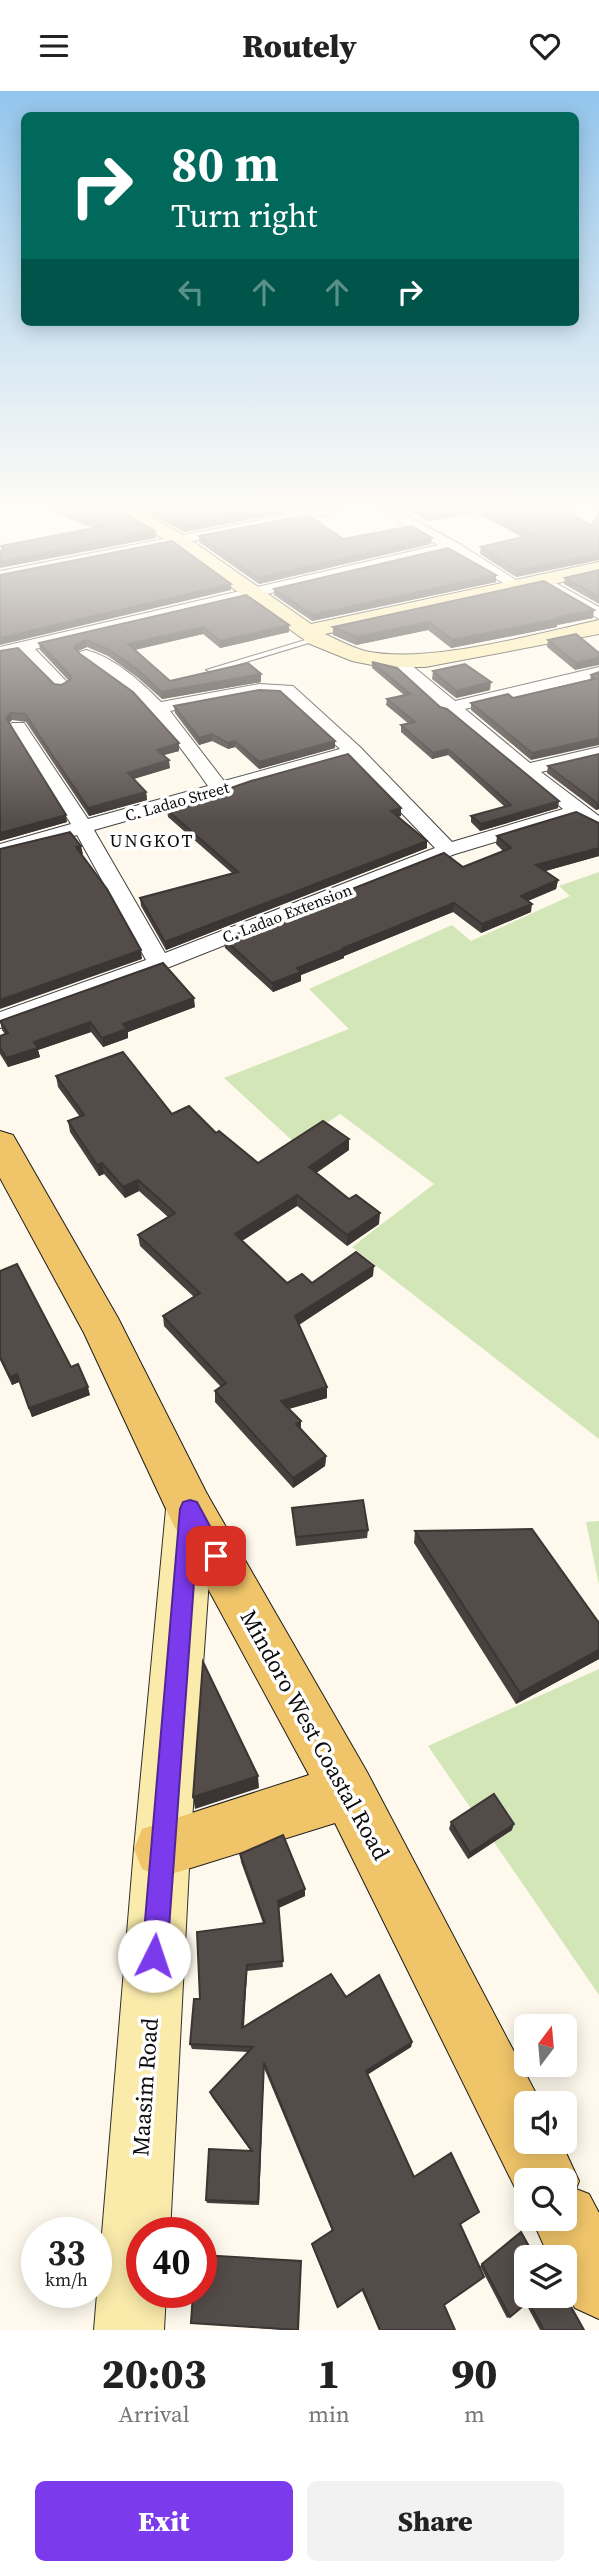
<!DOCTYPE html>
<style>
body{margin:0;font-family:"Source Serif 4",serif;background:#f2f2f2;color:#222;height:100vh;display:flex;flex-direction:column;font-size:26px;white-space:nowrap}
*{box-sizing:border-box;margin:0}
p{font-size:23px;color:#767676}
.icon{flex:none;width:38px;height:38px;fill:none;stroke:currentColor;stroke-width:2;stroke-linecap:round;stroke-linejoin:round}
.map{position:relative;height:2239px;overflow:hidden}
.drawer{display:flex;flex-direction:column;background:#fff;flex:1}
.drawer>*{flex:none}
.guide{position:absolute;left:21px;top:21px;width:558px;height:214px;border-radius:10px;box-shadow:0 4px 18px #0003;background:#00695c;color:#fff;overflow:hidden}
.needle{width:46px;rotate:16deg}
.tools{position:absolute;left:514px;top:1923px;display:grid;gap:14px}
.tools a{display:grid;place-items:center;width:63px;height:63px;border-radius:10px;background:#fff;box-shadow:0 4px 18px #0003;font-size:35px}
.speed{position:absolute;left:21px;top:2126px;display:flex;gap:14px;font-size:35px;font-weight:700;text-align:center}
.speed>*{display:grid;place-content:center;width:91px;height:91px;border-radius:50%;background:#fff;box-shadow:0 4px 18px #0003;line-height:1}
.speed small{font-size:18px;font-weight:400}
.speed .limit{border:10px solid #d22;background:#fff;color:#111}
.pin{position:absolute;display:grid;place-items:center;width:60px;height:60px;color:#fff;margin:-30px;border-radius:14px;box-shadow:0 4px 10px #0006}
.me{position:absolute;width:77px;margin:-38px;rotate:4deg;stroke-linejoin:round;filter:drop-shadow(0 0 5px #0008)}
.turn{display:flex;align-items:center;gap:24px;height:147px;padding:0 35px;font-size:32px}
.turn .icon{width:91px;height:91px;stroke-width:2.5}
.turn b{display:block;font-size:49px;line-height:60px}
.lanes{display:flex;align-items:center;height:66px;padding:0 35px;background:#0003;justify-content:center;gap:35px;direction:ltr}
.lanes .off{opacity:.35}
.eta{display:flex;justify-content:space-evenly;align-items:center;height:119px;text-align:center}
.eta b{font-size:42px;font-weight:800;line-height:49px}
.primary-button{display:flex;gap:14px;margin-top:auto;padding:14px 35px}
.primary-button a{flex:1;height:80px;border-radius:10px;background:#7c3aed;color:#fff;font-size:28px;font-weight:800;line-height:80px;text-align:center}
.primary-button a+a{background:#f2f2f2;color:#222}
header{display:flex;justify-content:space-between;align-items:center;height:91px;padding:0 35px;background:#fff;font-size:32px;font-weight:800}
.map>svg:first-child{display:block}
</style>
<header><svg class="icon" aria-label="menu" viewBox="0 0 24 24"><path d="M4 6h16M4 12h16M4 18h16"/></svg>Routely<svg class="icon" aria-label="heart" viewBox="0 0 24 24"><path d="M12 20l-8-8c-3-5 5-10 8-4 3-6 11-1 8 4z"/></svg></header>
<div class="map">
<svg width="599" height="2239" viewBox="0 0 599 2239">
<rect width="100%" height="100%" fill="#fef9ec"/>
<g fill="#d3e6b8">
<polygon points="599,781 599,1348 352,1156 434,1093 340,1023 296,1053 224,987 349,938 309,898 452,834 471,850 570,805 559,795"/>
<polygon points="599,1430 599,1494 586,1431"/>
<polygon points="599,1578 599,1904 428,1655"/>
</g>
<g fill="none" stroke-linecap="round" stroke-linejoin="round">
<g stroke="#3f3f3f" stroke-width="2">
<polygon id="lane" points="315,546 322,548 213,581 206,579"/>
</g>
<g stroke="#3f3f3f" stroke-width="2">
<g id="street">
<polygon points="311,419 337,419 330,423 0,488 0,480"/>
<polygon points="380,419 396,419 458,452 524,494 517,498 512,497 448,460 35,558 70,594 61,599 55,598 20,561 0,566 0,556 17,552 438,454"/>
<polygon points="543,485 599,516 599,528 538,492 536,489"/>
<path d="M 86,559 C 114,566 141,591 161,611 L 259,593 L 293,595 L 360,656 L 452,751 L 563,718 L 448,622 L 442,621 L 440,616 L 392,576 L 390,572 L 392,568 L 404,568 L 455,610 L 599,576 L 599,586 L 465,618 L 530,672 L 599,656 L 599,668 L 541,681 L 599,725 L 599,739 L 575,727 L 455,763 L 167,877 L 0,937 L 0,921 L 146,869 L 77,744 L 0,765 L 0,753 L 71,733 L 9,636 L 12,632 L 24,632 L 88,728 L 208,695 C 183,659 157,623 123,595 C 109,583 89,577 78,564 L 80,561 ZM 259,603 L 282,604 L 340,658 L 224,690 L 170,620 ZM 349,667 L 435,757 L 165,862 L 94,739 Z"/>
</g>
</g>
<g stroke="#2e2e2e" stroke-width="2">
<g id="secondary">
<path d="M 114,419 L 136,419 L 184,444 L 311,533 L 599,471 L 599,483 L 325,543 C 338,549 351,556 365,560 C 426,574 536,543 599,529 L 599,543 L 425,576 L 382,576 L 352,570 L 310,553 L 170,452 Z"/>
<polygon points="190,1397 207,1403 214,1418 190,1758 170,2142 142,2142 142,2202 166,2202 164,2239 94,2239 134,1758 166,1418 173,1403"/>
</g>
</g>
<g stroke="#1d1d1d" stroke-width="2">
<polygon id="primary" points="0,1040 13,1044 118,1227 207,1403 367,1681 541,2012 527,2012 527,2051 561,2051 579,2090 576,2098 589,2103 599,2122 599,2228 575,2217 565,2199 565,2166 549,2166 532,2128 565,2128 565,2090 527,2090 527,2115 523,2113 335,1732 162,1786 142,1778 134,1758 142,1738 309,1684 173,1433 84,1242 0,1087"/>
</g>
<use href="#lane" fill="#fff" fill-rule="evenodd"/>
<use href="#street" fill="#fff" fill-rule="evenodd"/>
<use href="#secondary" fill="#faebab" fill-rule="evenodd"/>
<use href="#primary" fill="#f0c56a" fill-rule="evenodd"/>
</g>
<g fill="#48413f">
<polygon points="47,419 118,419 155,440 156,447 2,460 1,455 93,437"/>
<polygon points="141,419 294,419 294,420 184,441"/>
<polygon points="408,419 566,419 599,469 516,486 480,463 481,456 522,446 475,421 429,430"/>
<polygon points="199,445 431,453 259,493 199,451"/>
<polygon points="599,479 599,513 564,493 565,487"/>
<polygon points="496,484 496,491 312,530 274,504 274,498"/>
<polygon points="544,490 593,527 557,534 557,536 451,557 428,539 356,554 333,544 333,536"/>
<polygon points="246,504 289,534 289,541 220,557 203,543 135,559 170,590 261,591 162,608 137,586 108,565 87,556 78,560 77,560 179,660 163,664 170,677 134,688 146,701 147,709 89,725 26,631 12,629 9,632 67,731 0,750 0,560 54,593 61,594 69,590 40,559 39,552"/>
<polygon points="548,549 599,562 575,579 547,556"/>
<polygon points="372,571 440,616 558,717 480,740 471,731 471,725 505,716 448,664 432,668 401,641 401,634 409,633 386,614 387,608 404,604 372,577"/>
<polygon points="433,580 490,599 456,607 432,588"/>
<polygon points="599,581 531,669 471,619 471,612 513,607 590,589 591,584"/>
<polygon points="174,615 335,650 335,657 259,678 235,656 228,658 212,650 199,654 175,622"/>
<polygon points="599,663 599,718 596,719 547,682 548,675"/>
<polygon points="401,717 401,725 397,726 427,750 427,757 166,859 141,815 140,807 232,782 168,726 167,719"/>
<polygon points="599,732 599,765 545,780 558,789 556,798 528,810 531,821 481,842 453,821 344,865 344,867 301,884 301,890 273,901 225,857 224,848 463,776 503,760 496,753 497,745"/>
<polygon points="195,916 128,941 128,947 103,956 91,941 38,959 40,966 8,976 0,963 0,945 5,943 2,939 0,930"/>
<polygon points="56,985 172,1023 216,1042 258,1072 349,1059 316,1082 379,1133 347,1155 297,1115 242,1150 287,1192 312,1192 373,1185 299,1234 327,1307 289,1318 301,1339 326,1365 325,1375 293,1397 215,1311 215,1300 221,1296 164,1235 163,1225 194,1206 140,1155 138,1144 168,1126 139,1100 125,1107 104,1083 99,1085 70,1041 68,1030 80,1026 58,996"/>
<polygon points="0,1180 71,1276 90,1304 32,1326 19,1291 12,1294 0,1269"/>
<polygon points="292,1417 368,1439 367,1447 296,1455"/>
<polygon points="415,1440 599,1532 599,1568 516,1613 414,1452"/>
<polygon points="451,1731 512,1739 468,1768 449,1738"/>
<polygon points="240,1763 305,1798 305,1805 279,1817 283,1876 247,1880 244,1936 346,1906 412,1951 411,1956 367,1984 414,2086 479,2121 460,2134 444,2214 455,2239 379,2239 362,2200 337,2217 312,2155 312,2153 332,2140 264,1977 259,2114 207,2112 206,2109 250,2059 212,2006 210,2001 248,1961 192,1958 190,1953 200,1908 263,1832 241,1771"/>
<polygon points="521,2141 527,2166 584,2239 540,2239 526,2213 510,2226 507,2227 480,2175"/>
<polygon points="191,2232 298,2239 286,2239"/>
</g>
<g fill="#3b3533">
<polygon points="267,419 294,419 294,420 184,441 184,435"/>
<polygon points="454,419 475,419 475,421 429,430 429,424"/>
<polygon points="155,440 156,447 0,477 0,471"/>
<polygon points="432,447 431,453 259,493 258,487"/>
<polygon points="599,463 599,469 516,486 517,479"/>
<polygon points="496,484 496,491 312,530 312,524"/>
<polygon points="231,493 231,499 0,554 0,547"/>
<polygon points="594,519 593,527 557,534 557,536 451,557 452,549"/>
<polygon points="429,531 428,539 356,554 356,546"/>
<polygon points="289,534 289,541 220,557 220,550"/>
<polygon points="203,536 203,543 129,560 128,553"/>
<polygon points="86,549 87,556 78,560 75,564 74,557 77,553"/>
<polygon points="599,567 599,574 575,579 576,572"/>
<polygon points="261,583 261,591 162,608 161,601"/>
<polygon points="491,591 490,599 456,607 456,600"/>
<polygon points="11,622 12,629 7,634 6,627"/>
<polygon points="212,643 212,650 199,654 199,647"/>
<polygon points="599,647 599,654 531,669 532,662"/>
<polygon points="235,650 235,656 228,658 228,652"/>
<polygon points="335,650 335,657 259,678 259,671"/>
<polygon points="179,652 179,660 157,666 157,659"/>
<polygon points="448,658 448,664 432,668 433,662"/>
<polygon points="169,669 170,677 129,689 128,682"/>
<polygon points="146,701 147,709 89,725 88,717"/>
<polygon points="559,710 558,717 480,740 481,733"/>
<polygon points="599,711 599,718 596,719 597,712"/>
<polygon points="401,717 401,725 390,728 391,720"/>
<polygon points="66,724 67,731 0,750 0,742"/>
<polygon points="427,750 427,757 166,859 165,851"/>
<polygon points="81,755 83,763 77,764 76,756"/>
<polygon points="599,757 599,765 535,783 536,774"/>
<polygon points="558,789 556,798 520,813 521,805"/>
<polygon points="454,812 453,821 344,865 344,867 301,884 301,890 273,901 272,892 297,877 343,857"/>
<polygon points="532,813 531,821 481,842 482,833"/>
<polygon points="141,859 142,868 0,918 0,909"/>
<polygon points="194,907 195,916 128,941 128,947 103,956 102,947 123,933"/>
<polygon points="90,931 91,941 38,959 40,966 8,976 6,967 34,951"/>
<polygon points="349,1048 349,1059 309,1087 309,1076"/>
<polygon points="102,1072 104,1083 99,1085 97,1074"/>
<polygon points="138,1089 139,1100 125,1107 123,1096"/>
<polygon points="297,1104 297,1115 235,1154 235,1143"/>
<polygon points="380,1122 379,1133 347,1155 347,1144"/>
<polygon points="374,1175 373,1185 295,1236 295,1225"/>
<polygon points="17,1283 19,1291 12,1294 10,1286"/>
<polygon points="88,1296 90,1304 32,1326 29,1317"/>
<polygon points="327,1296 327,1307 281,1320 281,1310"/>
<polygon points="301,1330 301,1340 296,1333"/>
<polygon points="326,1365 325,1375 293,1397 293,1387"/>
<polygon points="599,1559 599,1568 516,1613 520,1602"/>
<polygon points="258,1685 259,1697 195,1718 193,1706"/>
<polygon points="514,1733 512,1739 468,1768 470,1762"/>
<polygon points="305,1798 305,1805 278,1817 278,1810"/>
<polygon points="247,1874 247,1880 243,1942 242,1937"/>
<polygon points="412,1951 411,1956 365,1985 366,1980"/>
<polygon points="264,1972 264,1977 259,2114 258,2111"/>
</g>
<g fill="#544c49" stroke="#3b3533" stroke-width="2">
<polygon points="63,419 118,419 155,440 0,471 0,460 6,459 1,455 104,435"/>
<polygon points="153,419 267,419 184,435"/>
<polygon points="420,419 454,419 429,424"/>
<polygon points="483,419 566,419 591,435 599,422 599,463 517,479 481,456 531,444"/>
<polygon points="308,424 343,448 412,435 432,447 258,487 199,445"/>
<polygon points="172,450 231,493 0,547 0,484"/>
<polygon points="448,457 496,484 312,524 274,498"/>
<polygon points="599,479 599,506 565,487"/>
<polygon points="544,490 594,519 556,527 558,528 452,549 429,531 356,546 333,536"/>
<polygon points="246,504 289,534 220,550 203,536 128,553 170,590 248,572 261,583 161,601 137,578 107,558 86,549 77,553 74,557 80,563 133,601 179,652 157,659 169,669 128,682 146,701 88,717 25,623 11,622 6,627 66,724 0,742 0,560 18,557 54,593 61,594 70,589 71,585 39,552"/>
<polygon points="576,543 599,562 599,567 576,572 548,549"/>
<polygon points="372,571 397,577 440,616 447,618 559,710 481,733 471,725 511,714 448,658 433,662 401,634 415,631 387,608 410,603"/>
<polygon points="465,573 491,591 456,600 433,580"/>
<polygon points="599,581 599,647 532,662 471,612 508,603 513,607 595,588 591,584"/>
<polygon points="259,599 280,600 335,650 259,671 235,650 228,652 212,643 199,647 174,615"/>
<polygon points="348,663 401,717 391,720 427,750 165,851 140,807 238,781 167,719 251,690"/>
<polygon points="599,663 599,711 597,712 548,675"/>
<polygon points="576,721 599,732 599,757 536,774 558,789 521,805 532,813 482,833 454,812 343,857 344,858 297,877 301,881 272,892 224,848 444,762 463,776 511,757 497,745"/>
<polygon points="70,741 81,755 76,756 107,798 141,859 0,909 0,758"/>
<polygon points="163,872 194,907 123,933 127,938 102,947 90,931 34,951 38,957 6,967 0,957 0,945 8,942 0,930"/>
<polygon points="123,961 172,1023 189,1015 216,1042 219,1040 258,1072 323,1030 349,1048 309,1076 349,1108 356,1104 380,1122 347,1144 297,1104 235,1143 287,1192 302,1183 312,1192 356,1161 374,1175 295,1225 327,1296 281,1310 301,1330 296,1333 326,1365 293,1387 215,1300 226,1292 163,1225 200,1202 138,1144 175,1122 138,1089 123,1096 102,1072 97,1074 68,1030 84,1024 56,985"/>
<polygon points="17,1173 71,1276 78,1273 88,1296 29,1317 17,1283 10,1286 0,1266 0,1180"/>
<polygon points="363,1409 368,1439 296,1446 292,1417"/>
<polygon points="532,1438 599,1532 599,1559 520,1602 415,1440"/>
<polygon points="203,1571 258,1685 193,1706"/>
<polygon points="494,1703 514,1733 470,1762 451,1731"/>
<polygon points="283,1744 305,1798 278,1810 283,1870 247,1874 242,1937 331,1883 346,1906 379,1884 412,1951 366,1980 414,2086 451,2062 479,2121 460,2133 484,2186 444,2214 455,2239 380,2239 363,2198 338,2216 312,2153 333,2139 264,1972 258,2111 206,2109 209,2058 252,2060 210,2001 253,1956 190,1953 194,1908 200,1908 197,1841 265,1832 240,1763"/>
<polygon points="521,2141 535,2166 527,2166 527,2205 565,2205 584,2239 544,2239 528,2211 510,2226 482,2173"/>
<polygon points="201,2164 301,2170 298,2239 191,2232 193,2202 201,2202"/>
</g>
<linearGradient id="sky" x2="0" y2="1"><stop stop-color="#93c5ec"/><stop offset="0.57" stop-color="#fffcf6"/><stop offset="1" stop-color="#fffcf6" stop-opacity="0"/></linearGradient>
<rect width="599" height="732" fill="url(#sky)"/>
<polygon fill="#7c3aed" stroke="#51269a" stroke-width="2" points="190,1409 197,1411 226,1465 223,1471 216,1474 209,1471 197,1450 167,1865 163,1874 154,1877 146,1874 142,1865 180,1418 183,1411"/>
<g text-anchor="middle" stroke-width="7" stroke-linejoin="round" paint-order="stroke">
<g font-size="16" fill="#0c0c0c" stroke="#fff">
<text transform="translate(177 710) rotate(-16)" y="6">C. Ladao Street</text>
<text transform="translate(287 822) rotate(-21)" y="6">C. Ladao Extension</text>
</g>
<g font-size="18" letter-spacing="2" fill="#0c0c0c" stroke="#fff">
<text x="152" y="756">UNGKOT</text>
</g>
<g font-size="23" fill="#0c0c0c" stroke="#fff">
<text transform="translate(315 1644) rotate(61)" y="8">Mindoro West Coastal Road</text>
<text transform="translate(145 1996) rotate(-86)" y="8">Maasim Road</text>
</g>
</g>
</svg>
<div class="tools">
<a><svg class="needle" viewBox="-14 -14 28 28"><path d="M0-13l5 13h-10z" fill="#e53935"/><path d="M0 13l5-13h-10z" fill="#767676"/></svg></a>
<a><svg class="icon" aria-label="sound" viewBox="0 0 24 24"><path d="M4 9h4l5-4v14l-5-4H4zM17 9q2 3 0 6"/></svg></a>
<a><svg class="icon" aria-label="search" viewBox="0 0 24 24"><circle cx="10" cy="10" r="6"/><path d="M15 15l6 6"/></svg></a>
<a><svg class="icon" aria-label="layers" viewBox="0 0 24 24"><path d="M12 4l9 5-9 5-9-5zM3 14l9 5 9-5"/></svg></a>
</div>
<div class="speed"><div>33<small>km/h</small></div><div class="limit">40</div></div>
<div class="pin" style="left:216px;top:1465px;background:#d93025"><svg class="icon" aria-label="arrive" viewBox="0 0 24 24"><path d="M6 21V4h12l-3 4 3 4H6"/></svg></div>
<svg class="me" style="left:154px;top:1865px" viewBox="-20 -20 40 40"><circle r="19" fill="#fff"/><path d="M0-13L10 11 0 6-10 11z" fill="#7c3aed"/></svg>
<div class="guide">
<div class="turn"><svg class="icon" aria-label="right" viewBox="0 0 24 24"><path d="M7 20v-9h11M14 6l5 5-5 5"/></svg><div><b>80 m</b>Turn right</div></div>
<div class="lanes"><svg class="icon off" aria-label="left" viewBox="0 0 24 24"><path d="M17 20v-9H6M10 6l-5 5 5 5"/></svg><svg class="icon off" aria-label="ahead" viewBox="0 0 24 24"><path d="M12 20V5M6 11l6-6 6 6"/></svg><svg class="icon off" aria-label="ahead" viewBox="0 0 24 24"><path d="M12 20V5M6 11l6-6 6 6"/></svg><svg class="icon" aria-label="right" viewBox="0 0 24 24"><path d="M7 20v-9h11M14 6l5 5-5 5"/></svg></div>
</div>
</div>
<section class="drawer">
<div class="eta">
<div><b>20:03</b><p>Arrival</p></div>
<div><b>1</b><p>min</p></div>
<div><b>90</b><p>m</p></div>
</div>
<div class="primary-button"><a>Exit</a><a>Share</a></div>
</section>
